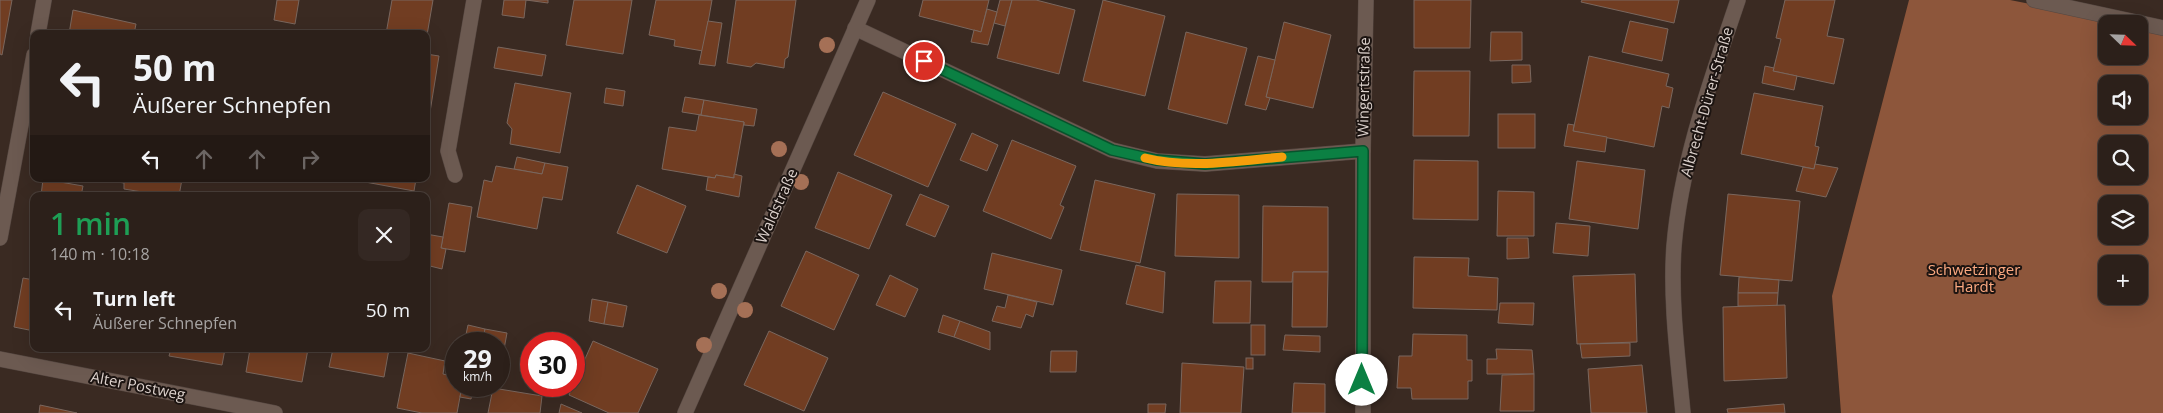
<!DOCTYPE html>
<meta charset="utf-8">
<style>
body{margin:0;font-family:"Open Sans",sans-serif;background:#342823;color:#f1f3f6;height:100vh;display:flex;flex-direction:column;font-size:19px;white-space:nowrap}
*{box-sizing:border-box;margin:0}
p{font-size:16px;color:#a6a3a2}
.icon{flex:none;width:28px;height:28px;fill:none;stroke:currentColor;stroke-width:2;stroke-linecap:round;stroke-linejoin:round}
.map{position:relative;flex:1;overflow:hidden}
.drawer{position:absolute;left:30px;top:192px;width:400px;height:160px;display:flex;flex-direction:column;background:#2c201a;border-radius:10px;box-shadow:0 5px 20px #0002,0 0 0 1px #483e39}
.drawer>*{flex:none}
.hud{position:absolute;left:30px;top:30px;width:400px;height:152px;border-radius:10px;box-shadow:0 5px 20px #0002,0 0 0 1px #483e39;background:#2c201a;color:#f1f3f6;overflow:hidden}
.needle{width:32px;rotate:113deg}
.fabs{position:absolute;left:2098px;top:15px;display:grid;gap:10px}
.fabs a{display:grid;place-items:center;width:50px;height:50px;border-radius:10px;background:#2c201a;box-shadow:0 5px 20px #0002,0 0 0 1px #483e39;font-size:25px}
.speed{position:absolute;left:445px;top:332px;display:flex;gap:10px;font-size:25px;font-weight:700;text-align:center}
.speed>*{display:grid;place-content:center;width:65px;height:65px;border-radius:50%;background:#2c201a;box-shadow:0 5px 20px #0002,0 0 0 1px #483e39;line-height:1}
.speed small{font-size:12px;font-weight:400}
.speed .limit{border:8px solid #d22;background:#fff;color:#111}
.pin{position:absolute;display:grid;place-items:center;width:42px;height:42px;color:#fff;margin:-21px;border:2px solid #fff;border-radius:50%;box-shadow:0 1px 5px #0007}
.me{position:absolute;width:55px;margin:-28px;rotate:0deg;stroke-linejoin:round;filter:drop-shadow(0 0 4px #0008)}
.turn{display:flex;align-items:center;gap:18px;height:105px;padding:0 20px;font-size:22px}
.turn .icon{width:65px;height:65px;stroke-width:2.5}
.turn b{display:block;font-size:35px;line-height:42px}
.lanes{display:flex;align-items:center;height:48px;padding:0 20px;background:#0003;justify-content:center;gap:25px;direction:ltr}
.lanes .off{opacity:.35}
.round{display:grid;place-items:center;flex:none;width:52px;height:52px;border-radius:10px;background:#342823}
.head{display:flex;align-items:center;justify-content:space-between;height:85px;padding:0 20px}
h1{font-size:30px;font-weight:600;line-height:38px;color:#1e9e55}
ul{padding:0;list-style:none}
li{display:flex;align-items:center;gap:15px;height:65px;padding:0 20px}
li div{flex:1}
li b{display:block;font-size:19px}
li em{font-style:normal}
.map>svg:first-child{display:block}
</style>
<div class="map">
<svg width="2163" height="413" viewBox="0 0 2163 413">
<rect width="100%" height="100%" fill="#3a2a22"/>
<path fill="#8d563b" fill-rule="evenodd" d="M 1909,0 L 2010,0 L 2129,24 L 2106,24 L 2106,56 L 2139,56 L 2139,26 L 2163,31 L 2163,413 L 1841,413 L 1832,296 ZM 2106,84 L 2139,84 L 2139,116 L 2106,116 ZM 2106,144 L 2139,144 L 2139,176 L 2106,176 ZM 2106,204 L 2139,204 L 2139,236 L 2106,236 ZM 2106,264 L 2139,264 L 2139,296 L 2106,296 Z"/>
<g fill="#713d22" stroke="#7a675e">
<polygon points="0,0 12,0 2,55 0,54"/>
<polygon points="277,0 299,0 295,24 274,20"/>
<polygon points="392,0 433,0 426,41 426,34 386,34"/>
<polygon points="504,0 548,0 548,3 526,0 524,18 502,15"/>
<polygon points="574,0 632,0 623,54 566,45"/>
<polygon points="656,0 712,0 703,51 674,46 675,40 649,35"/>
<polygon points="736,0 796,0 788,57 785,59 784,68 756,63 751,67 727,63"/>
<polygon points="923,0 989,0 981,32 919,16"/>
<polygon points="1000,0 1012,0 1005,26 994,23"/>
<polygon points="1012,0 1036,0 1075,10 1059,74 997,58"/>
<polygon points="1103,0 1165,16 1145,96 1083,81"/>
<polygon points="1414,0 1471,0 1470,48 1414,48"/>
<polygon points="1582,0 1679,0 1674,23 1581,2"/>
<polygon points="1785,0 1835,0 1827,36 1844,39 1834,84 1773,71 1781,39 1776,38"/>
<polygon points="987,9 997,12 988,45 971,42 974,30 981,32"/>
<polygon points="73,10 136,24 134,34 69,34"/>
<polygon points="708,21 722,23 715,66 699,64"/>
<polygon points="1630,21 1668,29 1662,61 1622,52"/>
<polygon points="1284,22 1331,35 1313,108 1266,97"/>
<polygon points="1186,32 1247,48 1227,124 1168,109"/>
<polygon points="1491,32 1522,32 1522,60 1490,61"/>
<polygon points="498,47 546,55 542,76 494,68"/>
<polygon points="426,54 439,56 430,112 426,112"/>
<polygon points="1258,56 1275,60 1266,97 1270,98 1266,110 1245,105"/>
<polygon points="1589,56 1669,74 1666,86 1673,88 1669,108 1662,106 1654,147 1573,131"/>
<polygon points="1512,65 1530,65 1531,82 1512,83"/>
<polygon points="1765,66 1774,68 1773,71 1797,76 1794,90 1762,83"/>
<polygon points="1414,71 1470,71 1469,136 1413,136"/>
<polygon points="515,83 571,93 560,153 510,144 512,129 507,123"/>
<polygon points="606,88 625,91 623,106 604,103"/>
<polygon points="883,92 956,124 928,187 854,155"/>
<polygon points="1754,93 1823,106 1815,146 1819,147 1814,169 1741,154"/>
<polygon points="685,97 704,100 701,115 682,112"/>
<polygon points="704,100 757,109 754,126 744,125 744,122 701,115"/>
<rect x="1498" y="114" width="37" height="34"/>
<polygon points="699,115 744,122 734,178 716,175 715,178 662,169 669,127 696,131"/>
<polygon points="1568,124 1574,125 1573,131 1607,137 1605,152 1564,146"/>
<polygon points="972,133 998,145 987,171 960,160"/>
<polygon points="1012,140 1076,166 1060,205 1064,207 1051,239 983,211"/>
<polygon points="517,157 545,163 542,174 514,169"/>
<polygon points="1414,160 1478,161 1478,220 1413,219"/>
<polygon points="1577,161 1645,170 1638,229 1569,219"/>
<polygon points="545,163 568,167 562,200 543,197 537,229 477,217 484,180 492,182 496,166 542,174"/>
<polygon points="1815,164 1838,168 1826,197 1796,191 1803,167 1814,169"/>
<polygon points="838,172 892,195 869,249 815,228"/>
<polygon points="734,174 742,176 739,197 706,190 708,177 715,178 716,175 734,178"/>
<polygon points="43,179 83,186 81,196 41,196"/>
<polygon points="99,179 182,179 179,196 167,196 124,189 124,183"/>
<polygon points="349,179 416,179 414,191"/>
<polygon points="1095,180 1155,194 1140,263 1080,250"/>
<polygon points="637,185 686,206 667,253 617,233"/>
<polygon points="1498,191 1534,192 1534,236 1497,236"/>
<polygon points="920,194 949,206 935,237 906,225"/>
<polygon points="1177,194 1239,195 1239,258 1175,256"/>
<polygon points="1728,194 1800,201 1792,281 1720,275"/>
<polygon points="449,203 472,207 465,252 441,248"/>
<polygon points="1263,206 1328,207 1328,272 1293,272 1292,282 1262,282"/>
<polygon points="1556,223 1590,226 1588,256 1553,253"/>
<polygon points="426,234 443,237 441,248 446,249 442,269 426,265"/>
<polygon points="1507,238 1528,238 1529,258 1507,259"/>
<polygon points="806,251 859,275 834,330 781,306"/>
<polygon points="992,253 1062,270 1053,305 984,289"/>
<polygon points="1414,257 1469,258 1468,276 1498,278 1497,310 1413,308"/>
<polygon points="1136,265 1165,272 1163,313 1126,304"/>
<polygon points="1293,272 1328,272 1327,327 1292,327"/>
<polygon points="1635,274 1637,342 1577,344 1573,276"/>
<polygon points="890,275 918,289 905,317 876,305"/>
<polygon points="1739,277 1779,280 1778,293 1738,293"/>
<polygon points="23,278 34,280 34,331 14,327"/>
<polygon points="1215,281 1251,281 1250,323 1213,323"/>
<polygon points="1738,293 1778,293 1777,306 1738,306"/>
<polygon points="1008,295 1037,302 1033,317 1026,314 1021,328 992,321 997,306 1005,308"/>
<polygon points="592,299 608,302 604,324 589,321"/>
<polygon points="608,302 627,306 623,327 604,324"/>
<polygon points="1500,303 1534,303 1533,325 1498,323"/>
<polygon points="1785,305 1787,378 1724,381 1723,307"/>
<polygon points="943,315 960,321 954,337 938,332"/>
<polygon points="960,321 990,332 990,350 954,337"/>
<polygon points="468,325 485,329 482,344 464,344"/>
<rect x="1251" y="325" width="14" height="30"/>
<polygon points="485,329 507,333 499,376 499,344 482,344"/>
<polygon points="769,331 828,358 804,411 744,385"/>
<polygon points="1413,334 1467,335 1467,360 1472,360 1472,381 1468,381 1468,399 1412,399 1411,388 1397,388 1399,356 1412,356"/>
<polygon points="1285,335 1320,336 1320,352 1283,350"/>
<polygon points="593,341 658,369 638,413 609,413 569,395"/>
<polygon points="1630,343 1630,356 1582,358 1580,344"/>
<polygon points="171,349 225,349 222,365 169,356"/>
<polygon points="250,349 308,349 302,382 246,372"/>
<polygon points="333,349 389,349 384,377 329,367"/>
<polygon points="1496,349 1532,350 1534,374 1487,374 1487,359 1497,359"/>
<polygon points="1051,351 1077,351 1076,372 1050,372"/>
<polygon points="408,353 445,361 443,374 456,377 456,386 462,386 457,413 422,413 397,408"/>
<rect x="1246" y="358" width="7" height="11"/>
<polygon points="1182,363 1244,367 1241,413 1180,413"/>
<polygon points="1642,365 1647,413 1591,413 1588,369"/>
<polygon points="1534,374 1534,411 1500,411 1502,375"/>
<polygon points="1294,383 1325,384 1325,413 1292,413"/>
<polygon points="462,386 474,386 471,399 460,397"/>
<polygon points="474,386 493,386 492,392 474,388"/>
<polygon points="543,386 564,386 563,393 542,389"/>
<polygon points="493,388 542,396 540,413 488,413"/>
<polygon points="561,404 582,413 559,413"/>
<polygon points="1148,404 1166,404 1165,413 1148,413"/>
<polygon points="1784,404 1785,413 1728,413 1727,409"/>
<polygon points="40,405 77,413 39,413"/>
</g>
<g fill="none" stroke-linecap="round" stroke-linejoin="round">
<g stroke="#554741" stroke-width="16">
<g id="street">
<polyline points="2034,0 2163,28"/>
<polyline points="855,28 1112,150 1157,161 1205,164 1363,151"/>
<polyline points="38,34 44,0"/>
<polyline points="455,175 448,151 474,0"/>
<polyline points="0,238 34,55"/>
<polyline points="0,359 275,413"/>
<polyline points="685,413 868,0"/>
<polyline points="1363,413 1363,151 1366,0"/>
<path d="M 1683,413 C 1678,359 1670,300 1674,246 C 1681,162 1711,80 1738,0"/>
</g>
</g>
<use href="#street" stroke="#6c5a51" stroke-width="15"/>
</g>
<g fill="#a57056">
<circle cx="827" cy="45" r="8"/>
<circle cx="779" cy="149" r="8"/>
<circle cx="801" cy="182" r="8"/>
<circle cx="719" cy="291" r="8"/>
<circle cx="745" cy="310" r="8"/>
<circle cx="704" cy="345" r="8"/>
</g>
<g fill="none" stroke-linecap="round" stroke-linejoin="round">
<g stroke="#07532c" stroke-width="12">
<polyline id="route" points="924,61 1112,150 1156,160 1205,164 1363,151 1362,380"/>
</g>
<use href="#route" stroke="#0b8043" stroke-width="9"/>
<path stroke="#f59e0b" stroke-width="9" d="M 1145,158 C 1189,169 1237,161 1282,157"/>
</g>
<g text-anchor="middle" stroke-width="4" stroke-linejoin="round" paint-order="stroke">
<g font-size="15" fill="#dcd1cc" stroke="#1c1411">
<text transform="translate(1364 87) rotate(-89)" y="5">Wingertstraße</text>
<text transform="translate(1707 102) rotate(-74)" y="5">Albrecht-Dürer-Straße</text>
<text transform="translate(777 206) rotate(-66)" y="5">Waldstraße</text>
<text transform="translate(138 386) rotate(11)" y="5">Alter Postweg</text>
</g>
<g font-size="15" fill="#fca980" stroke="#1c1411">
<text x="1974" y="275">Schwetzinger<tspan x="1974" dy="17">Hardt</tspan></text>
</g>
</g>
</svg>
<div class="fabs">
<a><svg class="needle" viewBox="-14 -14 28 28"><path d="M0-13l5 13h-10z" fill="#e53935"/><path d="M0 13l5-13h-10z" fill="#a6a3a2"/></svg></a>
<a><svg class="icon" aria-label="sound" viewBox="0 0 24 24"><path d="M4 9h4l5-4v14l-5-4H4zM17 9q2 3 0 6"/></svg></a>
<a><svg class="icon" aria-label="search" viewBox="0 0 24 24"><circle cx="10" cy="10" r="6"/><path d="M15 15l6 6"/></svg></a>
<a><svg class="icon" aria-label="layers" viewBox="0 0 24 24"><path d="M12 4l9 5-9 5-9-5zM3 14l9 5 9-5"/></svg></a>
<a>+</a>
</div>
<div class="speed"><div>29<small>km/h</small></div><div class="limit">30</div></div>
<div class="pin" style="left:924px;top:61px;background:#d93025"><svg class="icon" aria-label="arrive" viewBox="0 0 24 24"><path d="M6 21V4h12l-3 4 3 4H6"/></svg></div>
<svg class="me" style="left:1362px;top:380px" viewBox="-20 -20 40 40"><circle r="19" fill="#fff"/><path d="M0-13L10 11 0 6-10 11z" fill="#0b8043"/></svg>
<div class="hud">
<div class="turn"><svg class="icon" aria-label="left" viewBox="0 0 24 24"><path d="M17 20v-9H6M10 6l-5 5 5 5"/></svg><div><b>50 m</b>Äußerer Schnepfen</div></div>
<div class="lanes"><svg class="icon" aria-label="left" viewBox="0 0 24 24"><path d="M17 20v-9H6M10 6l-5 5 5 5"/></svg><svg class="icon off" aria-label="ahead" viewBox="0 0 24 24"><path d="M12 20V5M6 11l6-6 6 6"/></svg><svg class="icon off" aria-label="ahead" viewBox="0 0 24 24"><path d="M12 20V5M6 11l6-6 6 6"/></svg><svg class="icon off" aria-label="right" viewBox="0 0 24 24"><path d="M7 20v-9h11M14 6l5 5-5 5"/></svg></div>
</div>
<section class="drawer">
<div class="head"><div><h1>1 min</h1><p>140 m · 10:18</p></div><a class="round"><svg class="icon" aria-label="close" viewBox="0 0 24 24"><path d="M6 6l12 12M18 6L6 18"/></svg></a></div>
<ul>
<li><svg class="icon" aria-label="left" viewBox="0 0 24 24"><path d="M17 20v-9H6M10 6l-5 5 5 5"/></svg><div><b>Turn left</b><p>Äußerer Schnepfen</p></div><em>50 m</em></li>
</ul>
</section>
</div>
